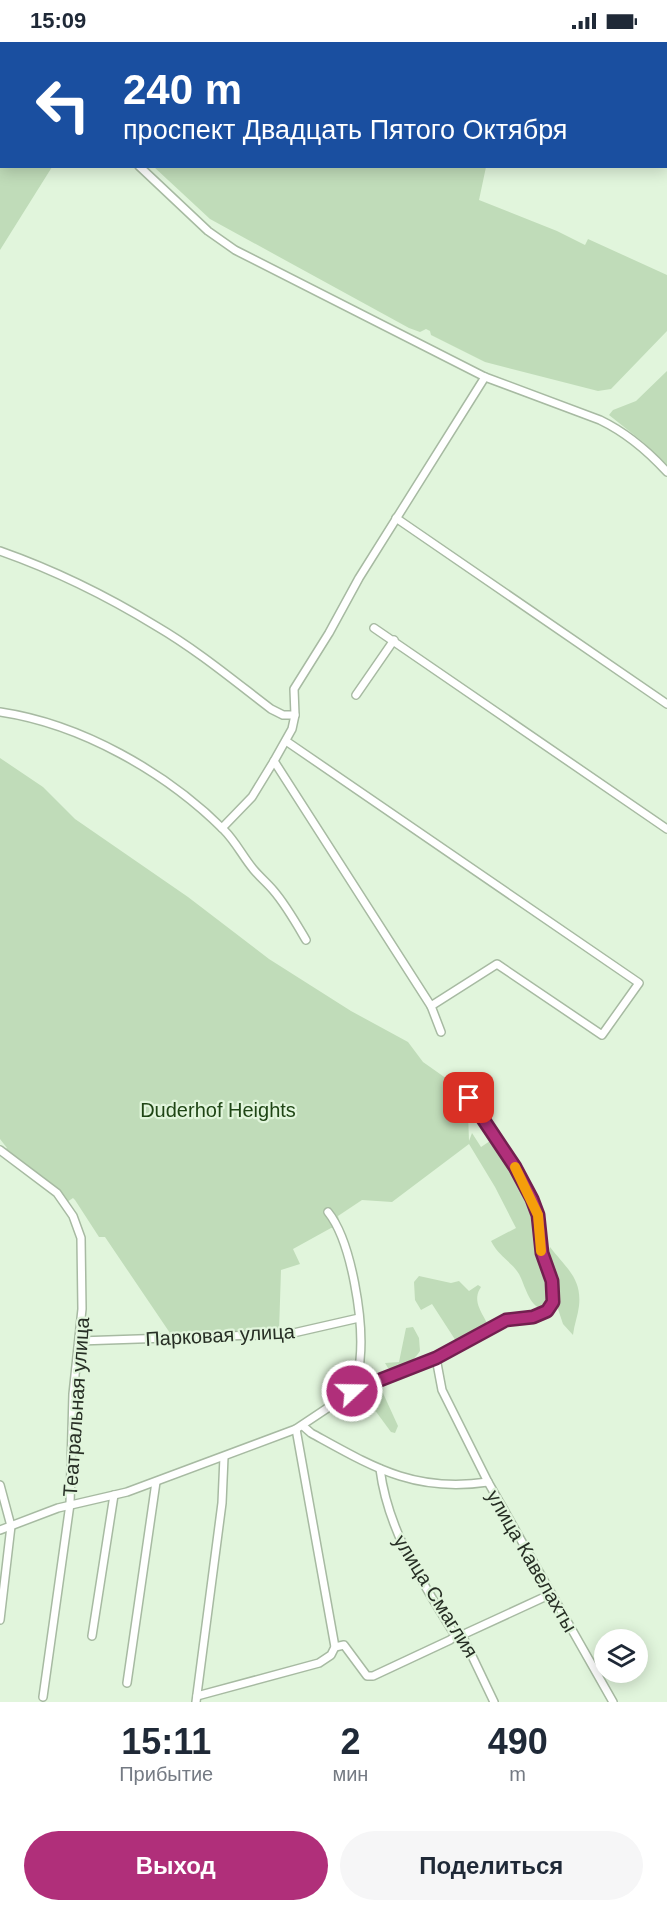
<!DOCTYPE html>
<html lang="ru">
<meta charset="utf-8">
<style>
body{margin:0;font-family:Arial,sans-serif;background:#f6f6f7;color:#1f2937;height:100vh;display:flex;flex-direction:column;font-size:22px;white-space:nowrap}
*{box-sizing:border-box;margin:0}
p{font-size:20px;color:#747a83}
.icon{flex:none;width:33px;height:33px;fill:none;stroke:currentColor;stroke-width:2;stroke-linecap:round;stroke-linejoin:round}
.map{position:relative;height:1660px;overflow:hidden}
.details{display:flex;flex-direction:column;background:#fff;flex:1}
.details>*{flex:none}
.guide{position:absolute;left:0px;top:0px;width:668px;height:126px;box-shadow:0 3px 15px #0003;background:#1a4fa0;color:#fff;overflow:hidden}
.buttons{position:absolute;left:594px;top:1587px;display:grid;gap:12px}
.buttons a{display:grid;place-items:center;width:54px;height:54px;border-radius:50%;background:#fff;box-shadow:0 3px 15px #0003;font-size:30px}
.pin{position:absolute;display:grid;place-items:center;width:51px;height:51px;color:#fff;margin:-26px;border-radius:12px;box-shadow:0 3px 9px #0006}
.me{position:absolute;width:66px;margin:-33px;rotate:69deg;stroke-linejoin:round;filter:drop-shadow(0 0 4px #0008)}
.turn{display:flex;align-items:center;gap:21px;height:126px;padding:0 24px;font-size:27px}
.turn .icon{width:78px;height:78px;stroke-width:2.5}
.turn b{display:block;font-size:42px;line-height:51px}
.eta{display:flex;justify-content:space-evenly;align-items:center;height:102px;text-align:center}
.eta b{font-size:36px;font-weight:800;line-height:42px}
.action{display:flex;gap:12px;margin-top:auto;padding:12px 24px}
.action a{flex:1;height:69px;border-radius:36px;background:#b02f7a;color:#fff;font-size:24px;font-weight:800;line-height:69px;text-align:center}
.action a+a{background:#f6f6f7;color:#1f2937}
.status{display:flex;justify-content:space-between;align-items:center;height:42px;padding:0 30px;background:#fff;direction:ltr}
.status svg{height:16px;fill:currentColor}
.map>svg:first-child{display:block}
</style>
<div class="status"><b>15:09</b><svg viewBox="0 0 49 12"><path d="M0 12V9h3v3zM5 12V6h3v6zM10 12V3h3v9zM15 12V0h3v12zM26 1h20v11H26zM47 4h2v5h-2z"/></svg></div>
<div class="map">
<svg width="667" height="1660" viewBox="0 0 667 1660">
<rect width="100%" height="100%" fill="#e1f5dc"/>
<g fill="#c0dcb9">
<polygon points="162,0 667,0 667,116 666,2"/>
<polygon points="0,66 2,124 52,125 0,208"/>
<polygon points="154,125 486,125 479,158 557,189 585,203 588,197 667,233 667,289 611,347 598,349 485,320 431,293 430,289 426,287 420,290 409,286 210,177"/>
<polygon points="667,329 667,425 643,400 609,373 613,368 636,359"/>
<path d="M 0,716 L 43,745 L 75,777 L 188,855 L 269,917 L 351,969 L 408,1000 L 423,1020 L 467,1051 L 468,1066 L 470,1069 L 468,1071 L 469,1099 L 472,1091 L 481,1105 L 490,1099 L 505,1110 L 537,1173 L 538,1211 L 549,1241 L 549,1261 L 542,1267 C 529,1264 525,1243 519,1232 C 511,1219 500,1216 491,1199 L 516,1186 L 495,1145 L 469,1102 L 392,1160 L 362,1158 L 338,1174 L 341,1186 L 331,1186 L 293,1207 L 300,1222 L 281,1228 L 279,1290 L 172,1294 L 105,1195 L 99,1195 L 75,1158 L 73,1156 L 67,1160 L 2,1109 L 7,1106 L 0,1097 Z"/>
<path d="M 550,1205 C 566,1226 582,1236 579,1264 C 578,1273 574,1283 573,1293 L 563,1282 L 558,1267 L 559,1247 L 548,1212 Z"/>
<path d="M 419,1234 L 451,1241 L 459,1239 L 469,1249 L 478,1243 L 481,1245 C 472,1258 481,1269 487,1281 L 456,1299 L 432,1262 L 421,1268 L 415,1258 L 414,1240 Z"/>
<path d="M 413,1285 L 419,1296 L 420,1309 C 413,1320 402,1328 388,1326 L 385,1321 L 399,1320 L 406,1286 Z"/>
<polygon points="373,1347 382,1349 398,1384 395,1391 391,1390 363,1352"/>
</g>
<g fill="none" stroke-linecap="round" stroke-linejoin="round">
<g stroke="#a7baa2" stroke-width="10">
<g id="minor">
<polyline points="141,2 141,0"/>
<polyline points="0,62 2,62"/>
<path d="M 139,124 L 208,189 L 235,208 L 485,335 L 600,378 C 627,391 647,408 667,430"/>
<polyline points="396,476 667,662"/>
<path d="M 0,509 C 54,528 107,554 156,584 C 197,608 233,638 271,667 L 283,673 L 295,673"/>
<polyline points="374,586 667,787"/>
<polyline points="356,653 394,598"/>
<path d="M 0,670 C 81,682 166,730 224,788 C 236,800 243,815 254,828 C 260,835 267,841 273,848 C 286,863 296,881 306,898"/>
<polyline points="274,719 431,964 497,922 602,993 639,941 286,699"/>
<polyline points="222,786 252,755 274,719 292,687 295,673 294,647 329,591 359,536 485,335"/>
<polyline points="431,964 441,990"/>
<polyline points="0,1108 57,1151 73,1174 81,1196 82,1267 73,1352 70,1462 43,1655"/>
<path d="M 328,1170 C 352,1200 364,1280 360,1318 C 360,1328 355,1339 353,1349"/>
<polyline points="79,1299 289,1292 359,1276"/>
<polyline points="436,1316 442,1348 488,1440 613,1660"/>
<path d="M 303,1384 L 311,1391 C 373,1425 414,1451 488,1440"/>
<path d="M 380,1427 C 388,1489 421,1538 453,1590 L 462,1593 L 494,1660"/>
<polyline points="0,1443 11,1484 0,1578"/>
<polyline points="0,1488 58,1466 127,1450 296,1387 353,1349 436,1316 506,1278 533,1275 547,1269 553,1260 554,1252 552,1239 542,1211 538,1173 515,1125 465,1050"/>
<polyline points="462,1593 551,1552"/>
<polyline points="92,1594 114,1453"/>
<polyline points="335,1605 344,1603 367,1634 373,1634 450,1598 458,1592"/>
<polyline points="127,1641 156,1440"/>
<polyline points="197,1654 319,1621 331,1613 335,1605 296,1387"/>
<polyline points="196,1660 222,1461 224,1415"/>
</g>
</g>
<use href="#minor" stroke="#fff" stroke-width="7"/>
</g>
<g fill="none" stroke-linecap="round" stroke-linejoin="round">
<g stroke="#721f4f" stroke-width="15">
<polyline id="route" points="352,1349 436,1316 506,1278 533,1275 547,1269 553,1260 552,1239 542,1211 538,1173 532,1157 515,1125 469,1056"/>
</g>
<use href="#route" stroke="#b02f7a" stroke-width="10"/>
<polyline stroke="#f59e0b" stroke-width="10" points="515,1125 538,1173 541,1209"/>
</g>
<g text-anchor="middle" stroke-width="4.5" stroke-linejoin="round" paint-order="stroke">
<g font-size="20" fill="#1f4515" stroke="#e1f5dc">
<text x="218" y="1075">Duderhof Heights</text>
</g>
<g font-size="20" fill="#272f25" stroke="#e1f5dc">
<text transform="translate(220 1293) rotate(-3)" y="7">Парковая улица</text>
<text transform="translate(76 1365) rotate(-86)" y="7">Театральная улица</text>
<text transform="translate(532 1519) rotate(60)" y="7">улица Кавелахты</text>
<text transform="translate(436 1554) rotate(58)" y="7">улица Смаглия</text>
</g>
</g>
</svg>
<div class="buttons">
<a><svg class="icon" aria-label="layers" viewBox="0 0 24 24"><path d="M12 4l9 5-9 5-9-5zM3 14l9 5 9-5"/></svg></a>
</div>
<div class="pin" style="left:469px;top:1056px;background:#d93025"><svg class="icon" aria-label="arrive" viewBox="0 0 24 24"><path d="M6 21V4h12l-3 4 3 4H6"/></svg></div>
<svg class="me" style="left:352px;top:1349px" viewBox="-20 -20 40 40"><circle r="17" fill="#b02f7a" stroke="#fff" stroke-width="3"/><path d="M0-11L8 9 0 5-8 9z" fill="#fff"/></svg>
<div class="guide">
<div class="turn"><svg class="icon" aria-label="left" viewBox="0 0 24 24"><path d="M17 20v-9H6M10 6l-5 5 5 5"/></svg><div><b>240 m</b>проспект Двадцать Пятого Октября</div></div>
</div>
</div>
<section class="details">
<div class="eta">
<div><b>15:11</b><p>Прибытие</p></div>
<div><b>2</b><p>мин</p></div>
<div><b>490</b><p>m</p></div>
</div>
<div class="action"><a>Выход</a><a>Поделиться</a></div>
</section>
